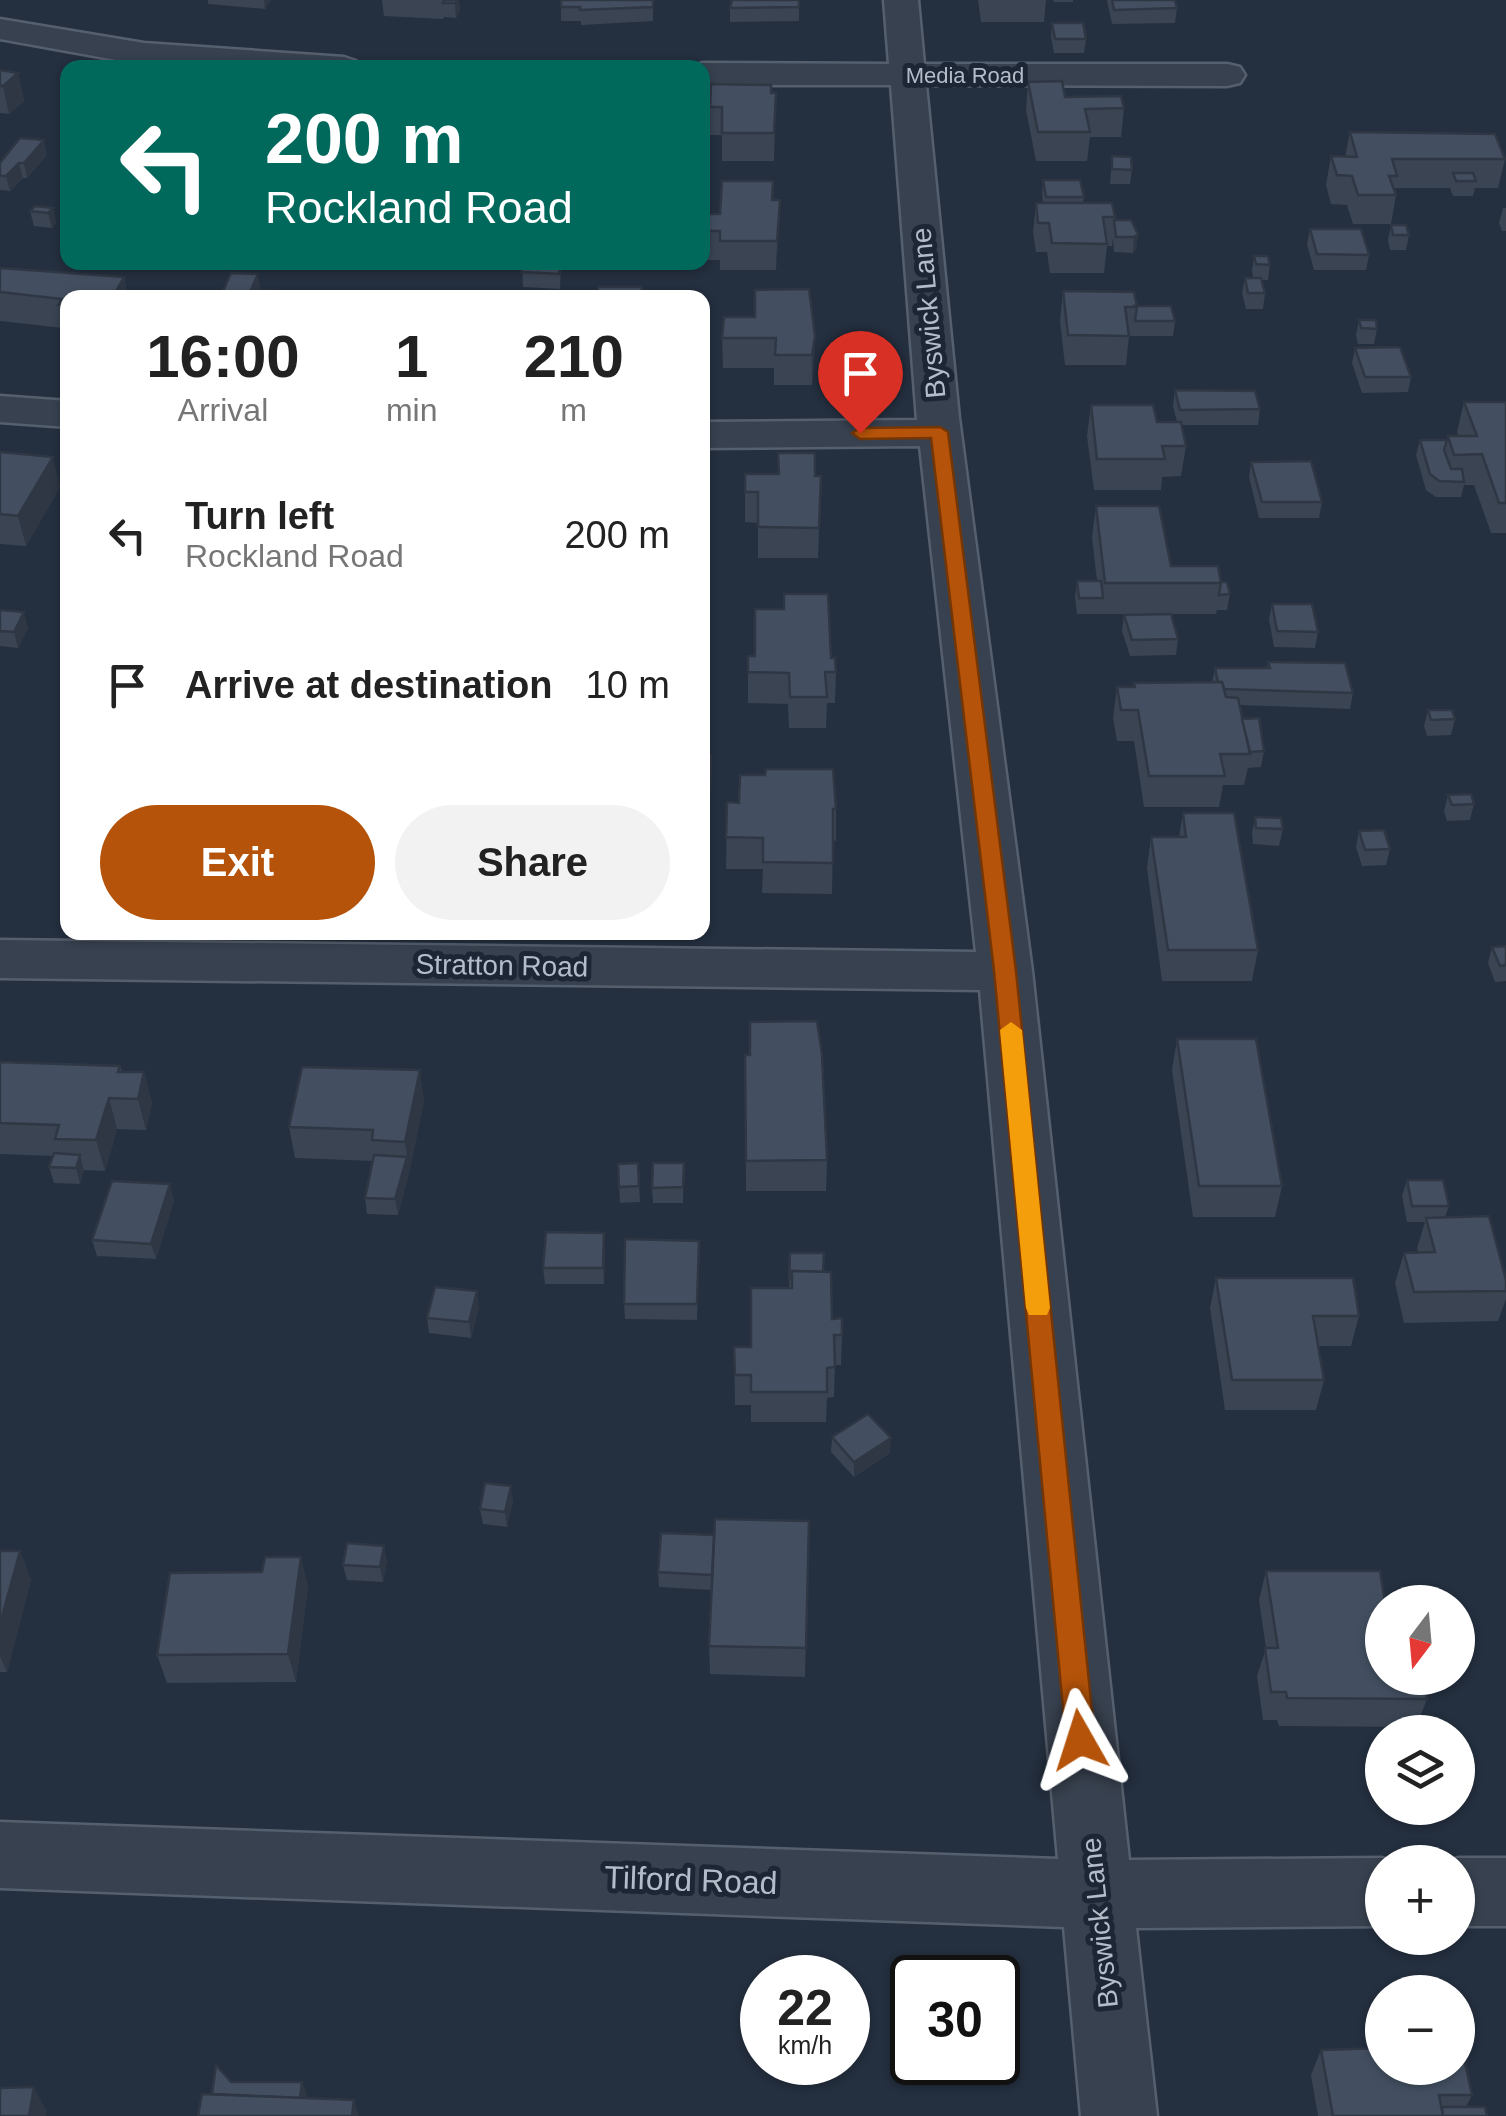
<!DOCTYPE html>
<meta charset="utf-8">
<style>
body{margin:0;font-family:Arial,sans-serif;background:#f2f2f2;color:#222;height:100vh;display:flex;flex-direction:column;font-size:38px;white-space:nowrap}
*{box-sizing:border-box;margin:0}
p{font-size:32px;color:#767676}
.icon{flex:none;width:55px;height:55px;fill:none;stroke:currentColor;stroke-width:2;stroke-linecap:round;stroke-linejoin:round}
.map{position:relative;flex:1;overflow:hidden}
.drawer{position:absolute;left:60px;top:290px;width:650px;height:650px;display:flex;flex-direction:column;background:#fff;border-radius:20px;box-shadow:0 2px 8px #0004}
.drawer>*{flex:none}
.guide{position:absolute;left:60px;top:60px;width:650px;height:210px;border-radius:20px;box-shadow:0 2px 8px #0004;background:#00695c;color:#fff;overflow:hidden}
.needle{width:65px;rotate:196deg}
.tools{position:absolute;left:1365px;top:1585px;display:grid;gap:20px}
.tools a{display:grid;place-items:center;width:110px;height:110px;border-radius:50%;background:#fff;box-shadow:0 2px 8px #0004;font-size:50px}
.speed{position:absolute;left:740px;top:1955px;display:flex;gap:20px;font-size:50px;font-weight:700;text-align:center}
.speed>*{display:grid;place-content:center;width:130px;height:130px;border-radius:50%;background:#fff;box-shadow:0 2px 8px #0004;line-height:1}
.speed small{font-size:25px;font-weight:400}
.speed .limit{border:5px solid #111;border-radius:15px;background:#fff;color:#111}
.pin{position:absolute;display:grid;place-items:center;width:85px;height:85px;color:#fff;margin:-102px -42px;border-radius:50% 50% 50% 0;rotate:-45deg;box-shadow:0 0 10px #0007}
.pin .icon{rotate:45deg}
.me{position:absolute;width:110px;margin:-55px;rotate:354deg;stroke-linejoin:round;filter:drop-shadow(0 0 8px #0008)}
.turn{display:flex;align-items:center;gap:35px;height:210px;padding:0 40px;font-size:45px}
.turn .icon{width:130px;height:130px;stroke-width:2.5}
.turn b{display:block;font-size:70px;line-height:85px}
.eta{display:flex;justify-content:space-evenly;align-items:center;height:170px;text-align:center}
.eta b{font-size:60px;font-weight:800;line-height:70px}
.primary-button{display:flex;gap:20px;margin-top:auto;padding:20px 40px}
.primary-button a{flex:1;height:115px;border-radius:60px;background:#b45309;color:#fff;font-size:40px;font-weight:800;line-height:115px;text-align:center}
.primary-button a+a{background:#f2f2f2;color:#222}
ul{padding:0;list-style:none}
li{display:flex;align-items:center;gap:30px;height:150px;padding:0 40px}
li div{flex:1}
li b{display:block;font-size:38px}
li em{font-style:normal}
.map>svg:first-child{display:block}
</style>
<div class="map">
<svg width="1506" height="2116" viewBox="0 0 1506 2116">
<rect width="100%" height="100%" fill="#242f3f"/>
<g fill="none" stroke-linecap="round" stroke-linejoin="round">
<g stroke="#565f6d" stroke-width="5">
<g id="street">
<polygon points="884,0 918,0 924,64 1227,64 1240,67 1245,75 1240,83 1227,86 926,85 959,418 1032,971 1129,1860 1382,1858 1394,1862 1382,1862 1382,1926 1136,1928 1157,2116 1081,2116 1064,1927 0,1888 0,1822 1058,1859 980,990 0,978 0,940 976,952 920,446 702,448 702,422 917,420 891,85 702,85 702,68 689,68 702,63 889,64"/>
<polygon points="0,19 144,43 344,57 356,61 361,68 144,65 0,39"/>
<polygon points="0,396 68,401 68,427 0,422"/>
<polygon points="1458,1858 1506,1858 1506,1926 1458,1926 1458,1862 1446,1862"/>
</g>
</g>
<use href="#street" fill="#38414f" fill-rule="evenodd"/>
</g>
<g fill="#3a4453">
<polygon points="208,0 271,0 265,9 208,4"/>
<polygon points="382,0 459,0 460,10 456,18 444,17 443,19 384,16"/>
<polygon points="561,0 653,0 653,21 581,25 581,21 561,21"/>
<polygon points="799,0 799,21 730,22 730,8"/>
<polygon points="978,0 1046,0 1044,22 981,22"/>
<polygon points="1053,0 1073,0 1073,2 1054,2"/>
<polygon points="1107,0 1175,0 1177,8 1175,23 1112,24"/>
<polygon points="1052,23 1086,39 1084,53 1054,53 1051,37"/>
<polygon points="0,70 18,73 24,101 9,114 0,113"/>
<polygon points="1028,82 1065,97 1124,108 1121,137 1090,137 1087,161 1036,161 1026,110"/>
<polygon points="771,93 776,93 774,161 722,161 722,135 710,135 710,107"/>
<polygon points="1350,132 1505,159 1498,188 1475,188 1473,196 1453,196 1450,188 1395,188 1396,195 1391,224 1353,224 1347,205 1331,204 1326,185 1331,156 1345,157"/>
<polygon points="47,155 27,178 23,178 10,191 0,190 0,163"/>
<polygon points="1112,156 1132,170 1130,184 1110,184"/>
<polygon points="1043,180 1084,197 1083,203 1115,217 1115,220 1138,234 1136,249 1133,253 1114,252 1113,238 1112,246 1107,246 1104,273 1050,273 1047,252 1036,252 1033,232 1036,203 1043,203 1042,194"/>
<polygon points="772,200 780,200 776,270 720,270 720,260 702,260 702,214 720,214"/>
<polygon points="53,208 56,223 52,228 34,226 30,211"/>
<polygon points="1503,208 1506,208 1506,231 1502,231 1499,223"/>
<polygon points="1391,225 1409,235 1406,250 1390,250 1388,240"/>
<polygon points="1310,229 1369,255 1366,270 1314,270 1307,244"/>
<polygon points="1254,256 1270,265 1268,280 1262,280 1265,293 1263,309 1246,309 1242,293 1245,278 1253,278 1252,271"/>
<rect x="476" y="262" width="19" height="2"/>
<polygon points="522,262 561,262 560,289 523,287"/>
<polygon points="0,268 124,277 128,298 68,298 68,335 65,335 63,328 0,321"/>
<polygon points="809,289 814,366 812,385 774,385 774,368 723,368 722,338 755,317"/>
<polygon points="1063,291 1137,306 1175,321 1173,336 1129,336 1126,365 1065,365 1060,321"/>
<polygon points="1359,320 1377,329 1374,344 1358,344 1356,335"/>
<polygon points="1355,348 1411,377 1408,392 1362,393 1352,363"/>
<polygon points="1175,390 1260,409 1258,425 1182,425 1186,446 1181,476 1162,477 1161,490 1094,490 1087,436 1091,405 1157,422 1177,422 1173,406"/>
<polygon points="1464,402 1506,402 1506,533 1491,533 1474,485 1464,485 1461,497 1436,497 1426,490 1416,455 1420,440 1447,440 1448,436 1458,436 1457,432"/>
<polygon points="0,452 60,487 26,546 0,544"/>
<polygon points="1251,462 1322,502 1319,518 1259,518 1249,477"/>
<polygon points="745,474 821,476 818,558 758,558 758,523 745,522"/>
<polygon points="1096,506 1171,566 1221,582 1230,594 1227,610 1217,610 1216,614 1077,614 1075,597 1077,581 1097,581 1092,537"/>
<polygon points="1272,604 1318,632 1315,648 1274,647 1269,619"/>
<polygon points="783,609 831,658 836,672 835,703 827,703 826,728 789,728 788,704 748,703 748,656 755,656"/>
<polygon points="0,610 28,628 18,648 0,646"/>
<polygon points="1124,615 1178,639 1176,655 1130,656 1122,631"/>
<polygon points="1268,662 1353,693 1350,709 1240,705 1242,718 1264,751 1261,767 1248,768 1244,785 1223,785 1219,807 1144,807 1134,741 1117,741 1113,718 1117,687 1133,687 1134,683 1212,682 1215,668 1267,668"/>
<polygon points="1428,710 1455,719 1451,735 1427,736 1424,726"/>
<polygon points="702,755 711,755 710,803 702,803"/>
<polygon points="1448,795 1474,804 1470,820 1447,821 1444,811"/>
<polygon points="727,802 836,809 836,841 833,840 832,894 762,893 763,869 726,869"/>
<polygon points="1183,813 1258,950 1252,981 1162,981 1147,868 1151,837 1179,837"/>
<polygon points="68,816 68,851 62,831"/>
<polygon points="1255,817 1283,829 1279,846 1253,844 1252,833"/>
<polygon points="1359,831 1390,849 1386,865 1362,866 1356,847"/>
<polygon points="1506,946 1506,981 1495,982 1488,963 1492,947"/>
<polygon points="1177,1039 1282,1186 1275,1217 1193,1217 1172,1070"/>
<polygon points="745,1055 750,1055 827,1160 826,1191 746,1191"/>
<polygon points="0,1062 120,1066 122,1072 144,1072 152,1103 146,1130 117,1129 105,1171 84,1170 80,1184 54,1183 49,1167 53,1156 0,1154"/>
<polygon points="424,1101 409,1173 398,1215 367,1214 365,1198 373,1161 295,1158 289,1127"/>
<polygon points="638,1163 640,1202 620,1203 618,1164"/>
<polygon points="684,1163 683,1203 653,1203 652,1188"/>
<polygon points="1407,1180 1449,1206 1445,1217 1506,1280 1506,1299 1498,1321 1404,1323 1395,1283 1404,1253 1418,1252 1417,1248 1425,1222 1407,1222 1402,1196"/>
<polygon points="174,1200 156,1259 97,1256 92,1240"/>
<polygon points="699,1241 697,1320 625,1319 624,1304"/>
<polygon points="605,1248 604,1284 545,1284 543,1268"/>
<polygon points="790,1253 823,1272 832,1319 842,1335 841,1365 835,1365 834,1397 827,1398 826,1422 751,1422 751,1405 735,1405 734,1347 751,1347 789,1288"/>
<polygon points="1216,1278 1359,1316 1351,1346 1318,1346 1324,1380 1316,1410 1225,1410 1210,1308"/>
<polygon points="479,1307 471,1338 429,1333 427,1318"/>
<polygon points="832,1437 890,1453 854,1477 831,1452"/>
<polygon points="513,1501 507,1527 483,1524 480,1509"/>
<polygon points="809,1521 805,1677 710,1674 709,1646 712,1590 659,1587 658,1572 714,1535"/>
<polygon points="0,1551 20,1551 31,1580 7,1672 0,1672"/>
<polygon points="387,1561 383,1582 347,1580 343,1565"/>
<polygon points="1266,1571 1382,1678 1427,1699 1416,1727 1279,1726 1277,1720 1263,1720 1257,1676 1266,1648 1259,1600"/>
<polygon points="308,1586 296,1682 167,1683 157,1655"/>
<polygon points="1321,2050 1472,2095 1466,2107 1487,2116 1318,2116 1311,2075"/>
</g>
<g fill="#2f3744">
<polygon points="264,0 271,0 265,9"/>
<polygon points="457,0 459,0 460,10 456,18 455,3"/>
<polygon points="18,73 24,101 9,114 3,86"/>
<polygon points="44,140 47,155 27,178 24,163"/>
<polygon points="19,163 23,178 10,191 6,176"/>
<polygon points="780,200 779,229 776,270 777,241"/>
<polygon points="53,208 56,223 52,228 48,213"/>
<polygon points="1138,234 1136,249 1133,253 1134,237"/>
<polygon points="258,274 262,298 251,290"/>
<polygon points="124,277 128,298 112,298"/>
<polygon points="815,336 814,366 812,385 812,355"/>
<polygon points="53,457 60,487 26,546 18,516"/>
<polygon points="24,612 28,628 18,648 14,632"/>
<polygon points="420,1070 424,1101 409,1173 398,1215 395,1199 407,1157 405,1142"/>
<polygon points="144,1072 152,1103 146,1130 138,1099"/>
<polygon points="109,1098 117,1129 105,1171 96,1140"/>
<polygon points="80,1155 84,1171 80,1184 76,1168"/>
<polygon points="170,1184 174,1200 156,1259 151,1244"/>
<polygon points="604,1233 605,1248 604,1284 603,1268"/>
<polygon points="477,1291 479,1307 471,1338 469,1322"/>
<polygon points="891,1438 890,1453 854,1477 854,1462"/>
<polygon points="511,1486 513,1501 507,1527 505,1512"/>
<polygon points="384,1546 387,1561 383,1582 380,1567"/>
<polygon points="20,1551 31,1580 7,1672 0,1656 0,1624"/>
<polygon points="301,1557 308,1586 296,1682 288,1654"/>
<polygon points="302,2082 307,2094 303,2116 298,2110"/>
<polygon points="34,2087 47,2112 46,2116 29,2116"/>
<polygon points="354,2100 359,2116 352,2116"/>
</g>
<g fill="#434f61" stroke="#2f3744" stroke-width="2.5">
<polygon points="444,0 457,0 455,3 443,3"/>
<polygon points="561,0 653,0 653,7 580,10 580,7 561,7"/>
<polygon points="732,0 799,0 799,7 730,8"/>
<polygon points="1112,0 1175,0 1177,8 1114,10"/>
<polygon points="1052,23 1083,23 1086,39 1055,39"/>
<polygon points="0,70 18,73 3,86 0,86"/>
<polygon points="1062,81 1065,97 1121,96 1124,108 1085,109 1090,132 1038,132 1028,82"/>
<polygon points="711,84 771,85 771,93 776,93 774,133 722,133 722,107 710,107"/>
<polygon points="1350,132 1495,134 1505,159 1392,159 1397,176 1389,176 1396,195 1358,195 1352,176 1337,175 1331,156 1357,157"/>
<polygon points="20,138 44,140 24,163 19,163 6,176 0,176 0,163"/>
<polygon points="1112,156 1131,157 1132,170 1112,169"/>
<polygon points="1453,173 1473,173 1476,181 1456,181"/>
<polygon points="1043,180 1080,180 1084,197 1046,197"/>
<polygon points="722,181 773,181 772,200 780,200 777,241 720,241 720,231 702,231 702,214 720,214"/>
<polygon points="1036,203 1112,203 1115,217 1103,217 1107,244 1052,243 1049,223 1038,223"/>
<polygon points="35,206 53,208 48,213 30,211"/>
<polygon points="1114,220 1131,220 1138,234 1134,237 1116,237"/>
<polygon points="1391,225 1406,225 1409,235 1393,235"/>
<polygon points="1310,229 1361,229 1369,255 1317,254"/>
<polygon points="1254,256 1268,256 1270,265 1256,264"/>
<polygon points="522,262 560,262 559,274 522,272"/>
<polygon points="0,268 124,277 112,298 68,298 68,306 58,305 62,299 0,292"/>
<polygon points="231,273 258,274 251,290 300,292 298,298 220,298"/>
<polygon points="1245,278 1261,278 1265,293 1248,293"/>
<polygon points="598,287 642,287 641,298 597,298"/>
<polygon points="809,289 815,336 812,355 775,355 776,338 722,338 724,317 755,317 755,290"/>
<polygon points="1063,291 1134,292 1137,307 1125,307 1129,336 1068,335"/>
<polygon points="418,294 449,294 448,298 417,298"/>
<polygon points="1171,306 1175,321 1135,321 1137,307 1133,306"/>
<polygon points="1359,320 1376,320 1377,329 1361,328"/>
<polygon points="1400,347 1411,377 1365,377 1355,348"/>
<polygon points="1175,390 1255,391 1260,409 1180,410"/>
<polygon points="1464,402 1506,402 1506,503 1499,503 1482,454 1454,455 1448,436 1477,436"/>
<polygon points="1091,405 1153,405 1157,422 1181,422 1186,446 1162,446 1165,459 1097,459"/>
<polygon points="1420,440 1447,440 1444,450 1451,469 1462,469 1464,482 1439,481 1430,474"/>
<polygon points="0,452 53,457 18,516 0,514"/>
<polygon points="778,453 815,453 815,476 821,476 819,528 758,527 758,492 745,492 745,474 779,474"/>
<polygon points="1311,461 1322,502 1262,502 1251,462"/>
<polygon points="1096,506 1159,506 1171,566 1218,566 1221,583 1105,583"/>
<polygon points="1077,581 1101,581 1103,598 1079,598"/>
<polygon points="1227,582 1230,594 1219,595 1221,582"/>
<polygon points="784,594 828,594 831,658 835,658 836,672 825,672 827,697 790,697 789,673 748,672 748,656 755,656 755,609 784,609"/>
<polygon points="1272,604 1312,604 1318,632 1277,631"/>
<polygon points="0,610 24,612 14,632 0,631"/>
<polygon points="1171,614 1178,639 1132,640 1124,615"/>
<polygon points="1268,662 1345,663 1353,693 1224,689 1222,682 1218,682 1215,668 1270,668"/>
<polygon points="1222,682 1226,697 1238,698 1250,754 1220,754 1225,776 1149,776 1138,710 1121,710 1117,687 1135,687 1134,683"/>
<polygon points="1428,710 1452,710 1455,719 1431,720"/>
<rect x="702" y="715" width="2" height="20"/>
<polygon points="1259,718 1264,751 1250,752 1242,719"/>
<polygon points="702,755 711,755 710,787 702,787"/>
<polygon points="766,769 833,769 836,809 833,809 833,863 763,862 763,838 726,837 727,802 739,803 740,775 765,775"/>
<polygon points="1471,794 1474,804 1452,805 1448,795"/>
<polygon points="1183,813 1234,813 1258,950 1168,950 1151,837 1186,837"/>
<polygon points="68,816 68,831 62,831"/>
<polygon points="1255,817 1281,818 1283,829 1256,828"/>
<polygon points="1384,830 1390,849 1365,850 1359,831"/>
<polygon points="1506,946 1506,965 1500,966 1492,947"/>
<polygon points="817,1021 822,1054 827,1160 746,1161 745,1055 750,1055 750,1022"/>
<polygon points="1177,1039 1256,1039 1282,1186 1199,1186"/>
<polygon points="0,1062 120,1066 118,1072 144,1072 138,1099 109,1098 96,1140 55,1139 59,1125 0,1123"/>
<polygon points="302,1067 420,1070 405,1142 372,1140 373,1130 289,1127"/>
<polygon points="54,1153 80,1155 76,1168 49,1167"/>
<polygon points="374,1155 407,1157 395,1199 365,1198"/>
<polygon points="638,1163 639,1186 619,1187 618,1164"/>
<polygon points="653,1163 684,1163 683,1187 652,1188"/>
<polygon points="1407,1180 1443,1180 1449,1206 1412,1206"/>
<polygon points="112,1181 170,1184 151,1244 92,1240"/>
<polygon points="1489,1216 1506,1280 1506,1291 1414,1292 1404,1253 1435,1252 1426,1218"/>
<polygon points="546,1232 604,1233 603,1268 543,1268"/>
<polygon points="625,1239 699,1241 697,1304 624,1304"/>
<polygon points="790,1253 824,1253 823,1272 792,1271 792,1278 789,1278"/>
<polygon points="792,1271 831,1272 832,1319 842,1318 842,1335 834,1335 835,1367 827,1368 827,1392 751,1392 751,1375 735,1375 734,1347 751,1347 751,1288 792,1288"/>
<polygon points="1216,1278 1353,1278 1359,1316 1313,1316 1324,1380 1232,1380"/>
<polygon points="435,1287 477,1291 469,1322 427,1318"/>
<polygon points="868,1414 891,1438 854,1462 832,1437"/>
<polygon points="485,1483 511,1486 505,1512 480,1509"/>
<polygon points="715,1519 809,1521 806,1648 709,1646"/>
<polygon points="661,1533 714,1535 712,1575 658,1572"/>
<polygon points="347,1543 384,1546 380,1567 343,1565"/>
<polygon points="0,1551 20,1551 0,1624"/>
<polygon points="265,1557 301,1557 288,1654 157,1655 170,1573 262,1572"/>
<polygon points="1266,1571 1380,1571 1385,1602 1382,1602 1382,1678 1423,1678 1427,1699 1287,1698 1286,1692 1271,1692 1265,1648 1278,1648"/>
<polygon points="1458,2031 1472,2095 1439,2095 1443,2116 1333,2116 1321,2050 1382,2048 1382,2068 1458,2068"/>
<polygon points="216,2065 231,2082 302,2082 300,2098 212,2094"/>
<polygon points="34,2087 29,2116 0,2116 0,2088"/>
<polygon points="202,2094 354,2100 352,2116 198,2116"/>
<polygon points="1442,2107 1485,2107 1487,2116 1443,2116"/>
</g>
<polygon fill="#b45309" stroke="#753606" stroke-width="2.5" points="940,427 948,432 1016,971 1095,1740 1091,1749 1080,1753 1070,1749 1066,1740 994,971 931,438 860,439 852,433 860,428"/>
<polygon fill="#f59e0b" points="1011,1022 1022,1030 1050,1308 1047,1315 1029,1315 1026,1308 1000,1030"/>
<g text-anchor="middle" stroke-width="10" stroke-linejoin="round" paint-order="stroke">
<g font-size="22" fill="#b4bcca" stroke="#1d2634">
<text x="965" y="83">Media Road</text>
</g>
<g font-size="28" fill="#b4bcca" stroke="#1d2634">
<text transform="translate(928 313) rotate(-95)" y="10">Byswick Lane</text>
<text transform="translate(502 965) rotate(1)" y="10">Stratton Road</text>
<text transform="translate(1099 1923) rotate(-96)" y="10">Byswick Lane</text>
</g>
<g font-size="32" fill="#b4bcca" stroke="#1d2634">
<text transform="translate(691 1880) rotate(2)" y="11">Tilford Road</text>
</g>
</g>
</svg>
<div class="tools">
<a><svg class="needle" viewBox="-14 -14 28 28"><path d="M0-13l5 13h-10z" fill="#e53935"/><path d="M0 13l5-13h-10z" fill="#767676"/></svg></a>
<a><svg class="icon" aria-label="layers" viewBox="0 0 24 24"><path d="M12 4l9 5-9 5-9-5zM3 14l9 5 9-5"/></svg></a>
<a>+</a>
<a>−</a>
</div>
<div class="speed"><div>22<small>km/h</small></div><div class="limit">30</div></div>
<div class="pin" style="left:860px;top:433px;background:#d93025"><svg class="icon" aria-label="arrive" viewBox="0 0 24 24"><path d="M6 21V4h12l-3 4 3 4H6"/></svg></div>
<svg class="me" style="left:1080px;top:1740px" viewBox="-20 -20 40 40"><path d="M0-17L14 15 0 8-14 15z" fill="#b45309" stroke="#fff" stroke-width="4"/></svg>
<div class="guide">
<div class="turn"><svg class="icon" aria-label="left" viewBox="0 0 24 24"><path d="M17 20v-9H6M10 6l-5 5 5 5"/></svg><div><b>200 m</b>Rockland Road</div></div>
</div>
<section class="drawer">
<div class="eta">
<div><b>16:00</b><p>Arrival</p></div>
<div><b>1</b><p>min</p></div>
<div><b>210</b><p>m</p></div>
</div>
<ul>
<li><svg class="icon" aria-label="left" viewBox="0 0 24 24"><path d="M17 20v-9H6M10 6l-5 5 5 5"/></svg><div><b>Turn left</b><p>Rockland Road</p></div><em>200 m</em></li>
<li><svg class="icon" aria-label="arrive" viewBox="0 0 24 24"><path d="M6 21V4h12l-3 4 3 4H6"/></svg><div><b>Arrive at destination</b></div><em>10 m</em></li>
</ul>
<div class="primary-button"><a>Exit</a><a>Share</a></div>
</section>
</div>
